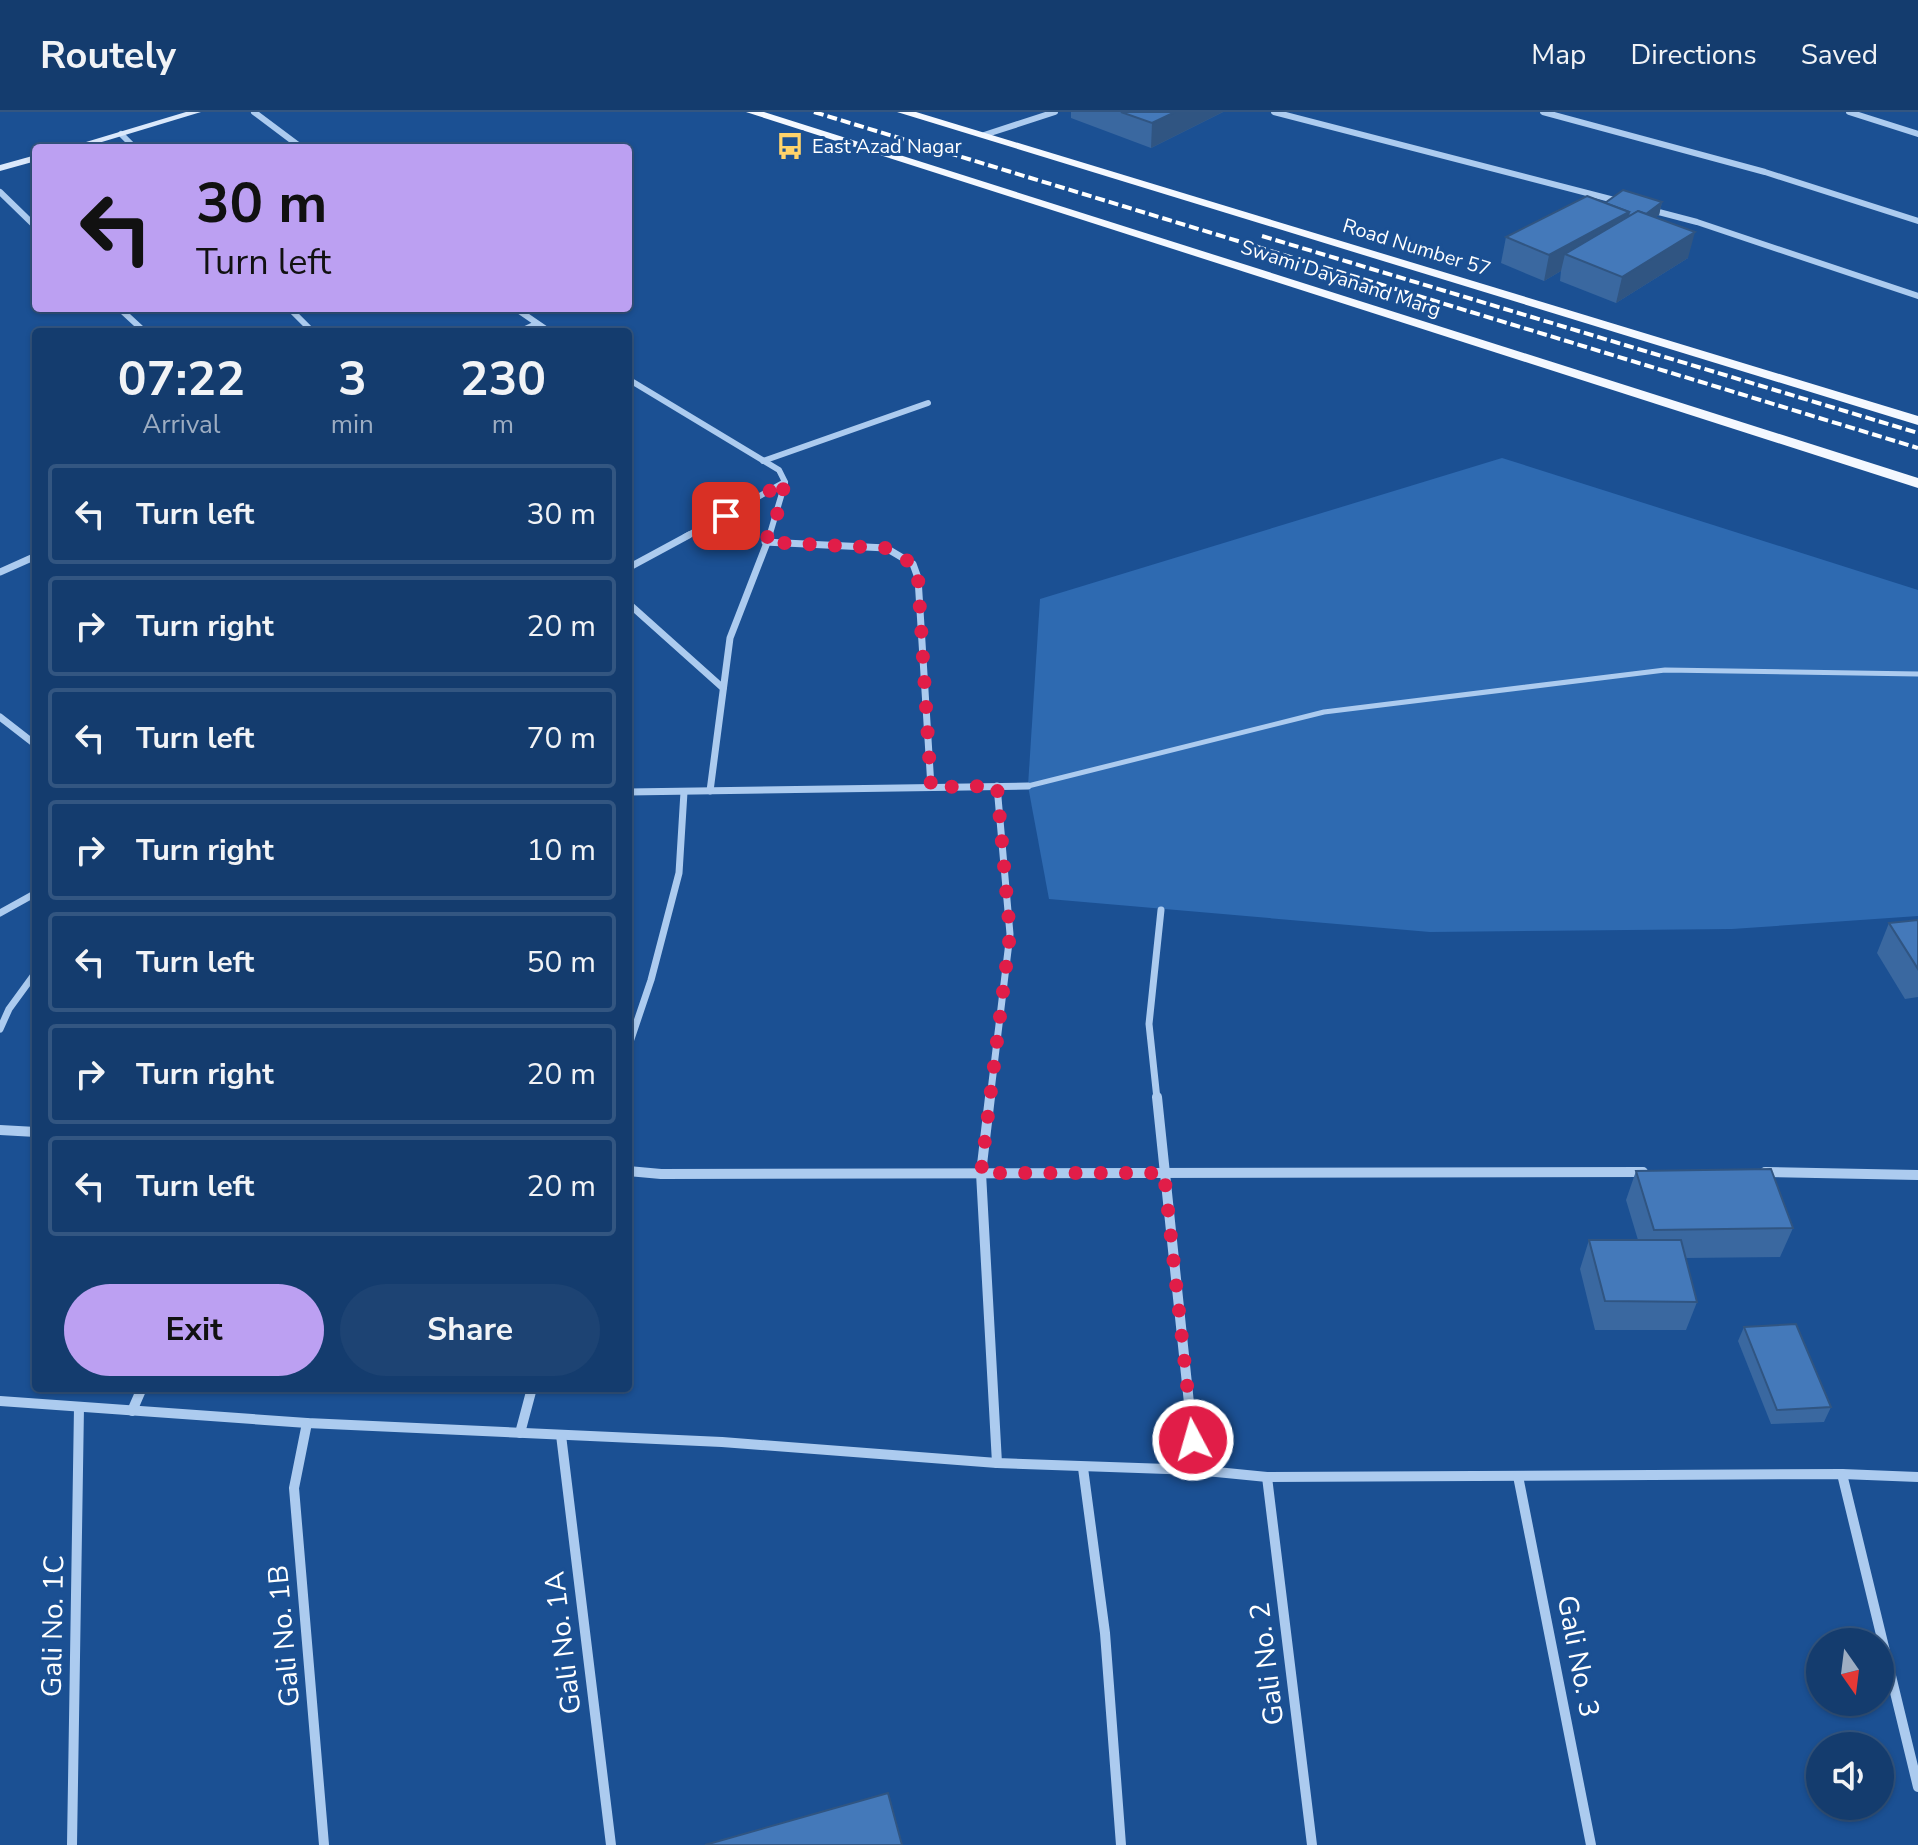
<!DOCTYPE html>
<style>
body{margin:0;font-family:"Nunito Sans",sans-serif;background:#1d4373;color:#f1f3f6;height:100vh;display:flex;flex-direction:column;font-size:30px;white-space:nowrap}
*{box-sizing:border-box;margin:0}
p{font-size:26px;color:#9dadc2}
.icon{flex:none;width:44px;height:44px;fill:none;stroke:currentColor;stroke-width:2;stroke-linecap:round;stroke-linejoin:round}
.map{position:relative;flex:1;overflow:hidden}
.sheet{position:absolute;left:32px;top:216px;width:600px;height:1064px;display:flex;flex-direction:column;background:#143c6e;border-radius:8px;box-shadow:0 2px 6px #0004,0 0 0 2px #335681}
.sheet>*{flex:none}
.hud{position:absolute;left:32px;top:32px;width:600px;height:168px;border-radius:8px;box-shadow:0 2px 6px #0004,0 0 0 2px #335681;background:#bca0f2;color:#111;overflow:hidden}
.needle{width:52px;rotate:166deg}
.controls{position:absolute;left:1806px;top:1516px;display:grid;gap:16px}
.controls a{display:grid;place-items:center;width:88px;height:88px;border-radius:50%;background:#143c6e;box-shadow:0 2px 6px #0004,0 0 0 2px #335681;font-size:40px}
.pin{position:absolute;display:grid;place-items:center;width:68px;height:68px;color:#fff;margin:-34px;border-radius:16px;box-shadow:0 4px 12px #0006}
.me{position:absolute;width:88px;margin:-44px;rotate:354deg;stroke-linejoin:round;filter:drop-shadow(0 0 6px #0008)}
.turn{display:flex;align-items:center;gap:28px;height:168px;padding:0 32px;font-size:36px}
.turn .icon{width:104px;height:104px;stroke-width:2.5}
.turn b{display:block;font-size:56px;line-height:68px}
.eta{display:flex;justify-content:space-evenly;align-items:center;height:136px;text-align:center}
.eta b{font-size:48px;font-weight:700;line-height:56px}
.button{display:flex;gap:16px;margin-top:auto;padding:16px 32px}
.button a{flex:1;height:92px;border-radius:48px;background:#bca0f2;color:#111;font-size:32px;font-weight:700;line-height:92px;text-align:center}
.button a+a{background:#1d4373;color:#f1f3f6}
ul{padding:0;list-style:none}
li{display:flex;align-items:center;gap:24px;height:100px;margin:0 16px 12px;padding:0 16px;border:4px solid #335681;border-radius:8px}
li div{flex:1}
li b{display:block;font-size:30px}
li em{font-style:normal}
header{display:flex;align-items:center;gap:48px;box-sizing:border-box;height:112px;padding:0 40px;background:#143c6e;border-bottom:2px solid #335681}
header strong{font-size:38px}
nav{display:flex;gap:44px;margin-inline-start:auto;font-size:28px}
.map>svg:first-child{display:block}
</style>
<header>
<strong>Routely</strong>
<nav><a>Map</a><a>Directions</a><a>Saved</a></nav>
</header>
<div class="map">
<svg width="1918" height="1733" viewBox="0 0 1918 1733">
<rect width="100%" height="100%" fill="#1b5093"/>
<polygon fill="#2e6ab1" points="1502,346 1918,478 1918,804 1732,817 1430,820 1049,787 1028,674 1040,487"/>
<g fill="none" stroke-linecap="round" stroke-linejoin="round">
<polyline stroke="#accbef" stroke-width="5" points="1028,674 1324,600 1665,558 1918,562"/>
<g stroke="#accbef" stroke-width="6">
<polyline points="254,0 302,36"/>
<polyline points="1274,0 1618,89"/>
<polyline points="1543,0 1765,60 1918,109"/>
<polyline points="1849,0 1918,22"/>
<polyline points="121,22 135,36"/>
<polyline points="984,23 1055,0"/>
<polyline points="0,80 36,115"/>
<polyline points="1651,98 1697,110 1918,184"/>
<polyline points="119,196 145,220"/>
<polyline points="289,196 313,220"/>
<polyline points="515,196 550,220"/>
<polyline points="519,220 536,212"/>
<polyline points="628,267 779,358 785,370 685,425"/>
<polyline points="763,349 928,291"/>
<polyline points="769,425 785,371"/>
</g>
<g stroke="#accbef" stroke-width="7">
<polyline points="765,430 886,436 913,452 918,466 931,675"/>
<polyline points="628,456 689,423"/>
<polyline points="0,460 36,444"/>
<polyline points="628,491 723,576"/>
<polyline points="0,605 36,633"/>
<polyline points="710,679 730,526 770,423"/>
<polyline points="628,680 1028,674"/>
<polyline points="0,801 36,781"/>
<polyline points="0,917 9,897 36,860"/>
<polyline points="628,936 651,868 679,761 684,680"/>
<polyline points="990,987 1010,822 997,674"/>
<polyline points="1157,987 1149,912 1161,798"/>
</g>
<g stroke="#accbef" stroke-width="10">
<polyline points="990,985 981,1061 997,1351"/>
<polyline points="1157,985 1196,1358"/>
<polyline points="0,1018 36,1020"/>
<polyline points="628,1059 661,1062 1643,1060"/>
<polyline points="1765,1060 1918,1063"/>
<polyline points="0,1289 307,1311 722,1330 997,1351 1196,1358 1267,1365 1842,1362 1918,1365"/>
<polyline points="132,1299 142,1276"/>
<polyline points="307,1311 294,1376 324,1733"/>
<polyline points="520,1321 532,1276"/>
<polyline points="561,1323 611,1733"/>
<polyline points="1083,1356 1105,1521 1121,1733"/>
<polyline points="1842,1362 1918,1675"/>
<polyline points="1518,1364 1591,1733"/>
<polyline points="1267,1365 1312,1733"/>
<polyline points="72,1733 79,1295"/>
</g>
<g fill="#dae8fb" fill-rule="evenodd">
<polygon points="186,0 201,0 82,36 66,36"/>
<polygon points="36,43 36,49 0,59 0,53"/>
</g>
<g fill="#f4f8ff" fill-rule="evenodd">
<polygon points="746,0 764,0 1918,366 1918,376"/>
<polygon points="897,0 916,0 1918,304 1918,313"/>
</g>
<g stroke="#fff" stroke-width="4" stroke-dasharray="10 4" stroke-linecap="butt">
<polyline points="814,0 1918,336"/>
<polyline points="1262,124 1918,321"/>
</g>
</g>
<g fill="#3a68a0">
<polygon points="1071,0 1223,0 1151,36 1071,6"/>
<polygon points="1662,90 1659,103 1656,105 1688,146 1616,191 1560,169 1561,159 1544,169 1501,151 1506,125"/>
<polygon points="1918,808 1918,885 1905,887 1877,841 1889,811"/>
<polygon points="1636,1059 1793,1116 1780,1145 1685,1146 1697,1190 1686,1218 1595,1218 1580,1157 1589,1128 1638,1128 1626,1088"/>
<polygon points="1744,1215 1831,1295 1824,1310 1771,1312 1738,1229"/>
</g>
<g fill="#305582">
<polygon points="1175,0 1223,0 1151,36 1152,11"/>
<polygon points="1662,90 1659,103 1632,123 1635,110"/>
<polygon points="1629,100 1623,126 1565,142 1561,159 1544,169 1549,143"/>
<polygon points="1695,120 1688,146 1616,191 1622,165"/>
</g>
<g fill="#4479ba" stroke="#305582" stroke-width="2">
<polygon points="1121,0 1175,0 1152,11"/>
<polygon points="1623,78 1662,90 1646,102 1638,99 1628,105 1629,100 1605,91"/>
<polygon points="1587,84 1629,100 1549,143 1506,125"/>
<polygon points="1638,99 1695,120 1622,165 1565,142"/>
<polygon points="1918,808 1918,857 1889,811"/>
<polygon points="1771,1057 1793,1116 1654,1118 1636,1059"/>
<polygon points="1589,1128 1681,1128 1697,1190 1605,1189"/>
<polygon points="1796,1212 1831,1295 1777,1298 1744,1215"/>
<polygon points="888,1681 902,1733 705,1733"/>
</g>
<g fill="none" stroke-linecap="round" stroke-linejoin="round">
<polyline stroke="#e11d48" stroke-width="14" stroke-dasharray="0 25.2" points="726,404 785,370 776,407 765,430 886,436 913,452 918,466 931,675 997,674 1010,822 981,1061 1164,1061 1193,1328"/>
</g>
<defs>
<g id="bus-bare" transform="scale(2.16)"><path d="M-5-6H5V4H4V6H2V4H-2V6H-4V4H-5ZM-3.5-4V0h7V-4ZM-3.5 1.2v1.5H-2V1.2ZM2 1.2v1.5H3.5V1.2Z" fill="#ffd36a" stroke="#1b5093" stroke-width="2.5" paint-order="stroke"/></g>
</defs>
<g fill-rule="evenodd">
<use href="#bus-bare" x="790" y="34"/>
</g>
<g text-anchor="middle" stroke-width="6" stroke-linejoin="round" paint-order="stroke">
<g font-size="20" fill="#fff" stroke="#1b5093" text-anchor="start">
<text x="812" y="41">East Azad Nagar</text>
</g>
<g font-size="20" fill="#fff" stroke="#1b5093">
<text transform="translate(1417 135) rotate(17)" y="7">Road Number 57</text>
<text transform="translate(1341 166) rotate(18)" y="7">Swami Dayanand Marg</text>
</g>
<g font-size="28" fill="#fff" stroke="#1b5093">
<text transform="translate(52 1514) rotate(-89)" y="10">Gali No. 1C</text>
<text transform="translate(283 1524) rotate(-95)" y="10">Gali No. 1B</text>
<text transform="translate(562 1531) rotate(-97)" y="10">Gali No. 1A</text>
<text transform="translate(1579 1544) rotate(79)" y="10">Gali No. 3</text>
<text transform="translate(1266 1552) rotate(-97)" y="10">Gali No. 2</text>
</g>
</g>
</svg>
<div class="controls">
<a><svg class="needle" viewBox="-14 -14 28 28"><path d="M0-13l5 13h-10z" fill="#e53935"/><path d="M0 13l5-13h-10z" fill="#9dadc2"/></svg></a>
<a><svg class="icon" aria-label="sound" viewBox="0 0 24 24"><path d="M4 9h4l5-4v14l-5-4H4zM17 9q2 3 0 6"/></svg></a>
</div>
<div class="pin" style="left:726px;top:404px;background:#d93025"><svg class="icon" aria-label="arrive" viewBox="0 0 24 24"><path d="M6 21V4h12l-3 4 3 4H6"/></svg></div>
<svg class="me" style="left:1193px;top:1328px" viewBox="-20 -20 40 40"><circle r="17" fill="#e11d48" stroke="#fff" stroke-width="3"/><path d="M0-11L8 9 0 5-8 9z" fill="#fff"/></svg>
<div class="hud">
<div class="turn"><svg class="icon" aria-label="left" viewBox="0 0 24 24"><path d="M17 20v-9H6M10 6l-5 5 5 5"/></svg><div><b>30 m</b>Turn left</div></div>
</div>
<section class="sheet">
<div class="eta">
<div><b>07:22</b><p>Arrival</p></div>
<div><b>3</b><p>min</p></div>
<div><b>230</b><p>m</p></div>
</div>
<ul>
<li><svg class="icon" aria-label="left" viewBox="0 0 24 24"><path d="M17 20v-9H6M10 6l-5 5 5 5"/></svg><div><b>Turn left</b></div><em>30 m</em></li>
<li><svg class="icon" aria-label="right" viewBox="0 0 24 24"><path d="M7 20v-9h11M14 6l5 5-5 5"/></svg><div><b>Turn right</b></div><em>20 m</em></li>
<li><svg class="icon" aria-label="left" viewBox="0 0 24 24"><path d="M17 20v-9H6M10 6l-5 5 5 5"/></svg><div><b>Turn left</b></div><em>70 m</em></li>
<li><svg class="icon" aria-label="right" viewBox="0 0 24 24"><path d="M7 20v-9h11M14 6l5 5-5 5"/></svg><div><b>Turn right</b></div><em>10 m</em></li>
<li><svg class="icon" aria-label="left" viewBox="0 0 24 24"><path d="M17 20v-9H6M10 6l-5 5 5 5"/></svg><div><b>Turn left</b></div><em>50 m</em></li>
<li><svg class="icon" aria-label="right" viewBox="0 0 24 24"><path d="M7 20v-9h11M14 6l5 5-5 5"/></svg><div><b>Turn right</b></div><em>20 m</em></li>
<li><svg class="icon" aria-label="left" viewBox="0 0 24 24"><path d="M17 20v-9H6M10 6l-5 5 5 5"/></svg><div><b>Turn left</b></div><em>20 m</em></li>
</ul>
<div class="button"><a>Exit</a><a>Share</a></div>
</section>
</div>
